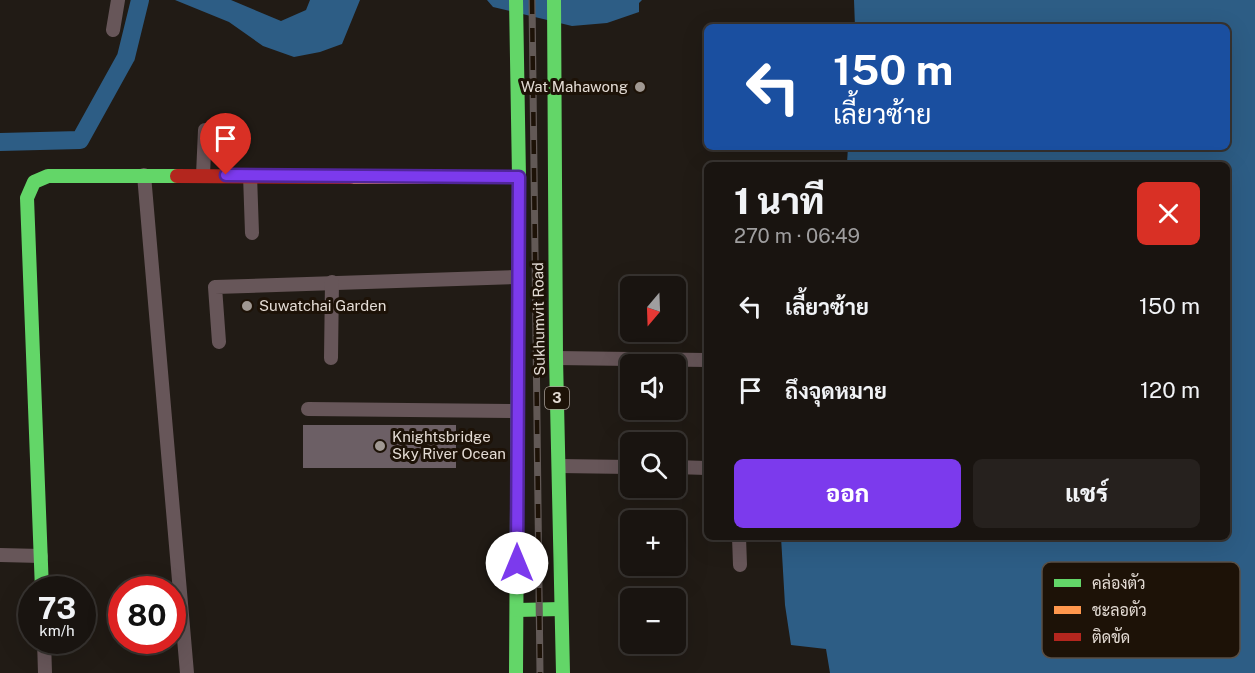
<!DOCTYPE html>
<html lang="th">
<meta charset="utf-8">
<style>
body{margin:0;font-family:"Public Sans",Sarabun,sans-serif;background:#26211e;color:#f1f3f6;height:100vh;display:flex;flex-direction:column;font-size:22px;white-space:nowrap}
*{box-sizing:border-box;margin:0}
p{font-size:20px;color:#9f9e9f}
.icon{flex:none;width:33px;height:33px;fill:none;stroke:currentColor;stroke-width:2;stroke-linecap:round;stroke-linejoin:round}
.map{position:relative;flex:1;overflow:hidden}
.side{position:absolute;left:704px;top:162px;width:526px;height:378px;display:flex;flex-direction:column;background:#191410;border-radius:9px;box-shadow:0 6px 24px #0002,0 0 0 2px #373330}
.side>*{flex:none}
.top-card{position:absolute;left:704px;top:24px;width:526px;height:126px;border-radius:9px;box-shadow:0 6px 24px #0002,0 0 0 2px #373330;background:#1a4fa0;color:#fff;overflow:hidden}
.needle{width:39px;rotate:199deg}
.tools{position:absolute;left:620px;top:276px;display:grid;gap:12px}
.tools a{display:grid;place-items:center;width:66px;height:66px;border-radius:9px;background:#191410;box-shadow:0 6px 24px #0002,0 0 0 2px #373330;font-size:30px}
.speed{position:absolute;left:18px;top:576px;display:flex;gap:12px;font-size:30px;font-weight:700;text-align:center}
.speed>*{display:grid;place-content:center;width:78px;height:78px;border-radius:50%;background:#191410;box-shadow:0 6px 24px #0002,0 0 0 2px #373330;line-height:1}
.speed small{font-size:15px;font-weight:400}
.speed .limit{border:9px solid #d22;background:#fff;color:#111}
.pin{position:absolute;display:grid;place-items:center;width:51px;height:51px;color:#fff;margin:-62px -26px;border-radius:50% 50% 50% 0;rotate:-45deg;box-shadow:0 0 6px #0007}
.pin .icon{rotate:45deg}
.me{position:absolute;width:66px;margin:-33px;rotate:0deg;stroke-linejoin:round;filter:drop-shadow(0 0 4px #0008)}
.turn{display:flex;align-items:center;gap:21px;height:126px;padding:0 30px;font-size:27px}
.turn .icon{width:78px;height:78px;stroke-width:2.5}
.turn b{display:block;font-size:42px;line-height:51px}
.round{display:grid;place-items:center;flex:none;width:63px;height:63px;border-radius:9px;background:#26211e}
.summary{display:flex;align-items:center;justify-content:space-between;height:102px;padding:0 30px}
h1{font-size:36px;font-weight:800;line-height:45px}
.action{display:flex;gap:12px;margin-top:auto;padding:12px 30px}
.action a{flex:1;height:69px;border-radius:9px;background:#7c3aed;color:#fff;font-size:24px;font-weight:800;line-height:69px;text-align:center}
.action a+a{background:#26211e;color:#f1f3f6}
ul{padding:0;list-style:none}
li{display:flex;align-items:center;gap:18px;height:84px;padding:0 30px}
li div{flex:1}
li b{display:block;font-size:22px}
li em{font-style:normal}
.map>svg:first-child{display:block}
</style>
<div class="map">
<svg width="1255" height="673" viewBox="0 0 1255 673">
<rect width="100%" height="100%" fill="#211b15"/>
<g fill="#2d5d85">
<polygon points="175,0 231,0 281,21 306,10 310,0 360,0 342,44 320,52 294,57 263,46 229,22"/>
<polygon points="487,0 642,0 639,3 639,12 607,23 572,26 493,7"/>
<polygon points="854,0 1255,0 1255,673 830,673 826,649 791,645 785,605 781,537 1227,537 1227,165 830,165 830,163 847,163 848,147 1227,147 1227,27 855,27"/>
</g>
<g fill="none" stroke-linecap="round" stroke-linejoin="round">
<polyline stroke="#2d5d85" stroke-width="18" points="0,142 80,140 126,57 140,0"/>
</g>
<rect fill="#6c5f65" x="303" y="425" width="153" height="43"/>
<g fill="none" stroke-linecap="round" stroke-linejoin="round">
<g stroke="#675659" stroke-width="14">
<polyline points="113,30 118,0"/>
<polyline points="144,175 187,673"/>
<polyline points="203,175 205,130"/>
<polyline points="250,175 252,233"/>
<polyline points="219,342 215,287 518,277"/>
<polyline points="331,358 332,282"/>
<polyline points="556,358 706,360"/>
<polyline points="308,409 518,411"/>
<polyline points="559,466 630,467"/>
<polyline points="675,467 706,468"/>
<polyline points="739,537 740,565"/>
<polyline points="0,555 41,556"/>
<polyline points="44,640 45,673"/>
</g>
<g stroke="#63d668" stroke-width="14">
<polyline points="516,0 519,177 516,673"/>
<polyline points="554,0 556,358 563,673"/>
<polyline points="42,590 27,198 34,182 48,176 177,176"/>
<polyline points="517,610 561,609"/>
</g>
<polyline stroke="#ff974d" stroke-width="14" points="350,177 519,177"/>
<polyline stroke="#b3261e" stroke-width="14" points="177,176 350,177"/>
<g stroke="#625956" stroke-width="7">
<polyline id="rail" points="532,0 540,673"/>
</g>
<use href="#rail" stroke="#1d1207" stroke-width="4.5" stroke-dasharray="14" stroke-linecap="butt"/>
</g>
<g fill="none" stroke-linecap="round" stroke-linejoin="round">
<g stroke="#51269a" stroke-width="15">
<polyline id="route" points="226,175 519,177 517,563"/>
</g>
<use href="#route" stroke="#7c3aed" stroke-width="10"/>
</g>
<g fill="#a09892" stroke="#1d1207" stroke-width="2">
<circle cx="640" cy="87" r="6"/>
<circle cx="247" cy="306" r="6"/>
<circle cx="380" cy="446" r="6"/>
</g>
<g text-anchor="middle" stroke-width="6" stroke-linejoin="round" paint-order="stroke">
<rect fill="#1d1207" stroke="#a89f97" stroke-width="1.5" x="545" y="387" width="24" height="22" rx="4.5"/>
<g font-size="14" font-weight="bold" fill="#e4dcd5">
<text x="557" y="403">3</text>
</g>
<g font-size="15" fill="#e4dcd5" stroke="#1d1207" text-anchor="start">
<text x="628" y="92" text-anchor="end">Wat Mahawong</text>
<text x="259" y="311">Suwatchai Garden</text>
<text x="392" y="442">Knightsbridge<tspan x="392" dy="17">Sky River Ocean</tspan></text>
</g>
<g font-size="15" fill="#e4dcd5" stroke="#1d1207">
<text transform="translate(539 319) rotate(-91)" y="5">Sukhumvit Road</text>
</g>
</g>
<rect x="1042" y="562" width="198" height="96" rx="9" fill="#1d1207" stroke="#594f45" stroke-width="1.5"/>
<rect x="1054" y="579" width="27" height="8" fill="#63d668"/>
<rect x="1054" y="606" width="27" height="8" fill="#ff974d"/>
<rect x="1054" y="633" width="27" height="8" fill="#b3261e"/>
<g font-size="16" fill="#e4dcd5">
<text x="1092" y="589">คล่องตัว</text>
<text x="1092" y="616">ชะลอตัว</text>
<text x="1092" y="643">ติดขัด</text>
</g>
</svg>
<div class="tools">
<a><svg class="needle" viewBox="-14 -14 28 28"><path d="M0-13l5 13h-10z" fill="#e53935"/><path d="M0 13l5-13h-10z" fill="#9f9e9f"/></svg></a>
<a><svg class="icon" aria-label="sound" viewBox="0 0 24 24"><path d="M4 9h4l5-4v14l-5-4H4zM17 9q2 3 0 6"/></svg></a>
<a><svg class="icon" aria-label="search" viewBox="0 0 24 24"><circle cx="10" cy="10" r="6"/><path d="M15 15l6 6"/></svg></a>
<a>+</a>
<a>−</a>
</div>
<div class="speed"><div>73<small>km/h</small></div><div class="limit">80</div></div>
<div class="pin" style="left:226px;top:175px;background:#d93025"><svg class="icon" aria-label="arrive" viewBox="0 0 24 24"><path d="M6 21V4h12l-3 4 3 4H6"/></svg></div>
<svg class="me" style="left:517px;top:563px" viewBox="-20 -20 40 40"><circle r="19" fill="#fff"/><path d="M0-13L10 11 0 6-10 11z" fill="#7c3aed"/></svg>
<div class="top-card">
<div class="turn"><svg class="icon" aria-label="left" viewBox="0 0 24 24"><path d="M17 20v-9H6M10 6l-5 5 5 5"/></svg><div><b>150 m</b>เลี้ยวซ้าย</div></div>
</div>
<section class="side">
<div class="summary"><div><h1>1 นาที</h1><p>270 m · 06:49</p></div><a class="round" style="background:#d93025;color:#fff"><svg class="icon" aria-label="close" viewBox="0 0 24 24"><path d="M6 6l12 12M18 6L6 18"/></svg></a></div>
<ul>
<li><svg class="icon" aria-label="left" viewBox="0 0 24 24"><path d="M17 20v-9H6M10 6l-5 5 5 5"/></svg><div><b>เลี้ยวซ้าย</b></div><em>150 m</em></li>
<li><svg class="icon" aria-label="arrive" viewBox="0 0 24 24"><path d="M6 21V4h12l-3 4 3 4H6"/></svg><div><b>ถึงจุดหมาย</b></div><em>120 m</em></li>
</ul>
<div class="action"><a>ออก</a><a>แชร์</a></div>
</section>
</div>
